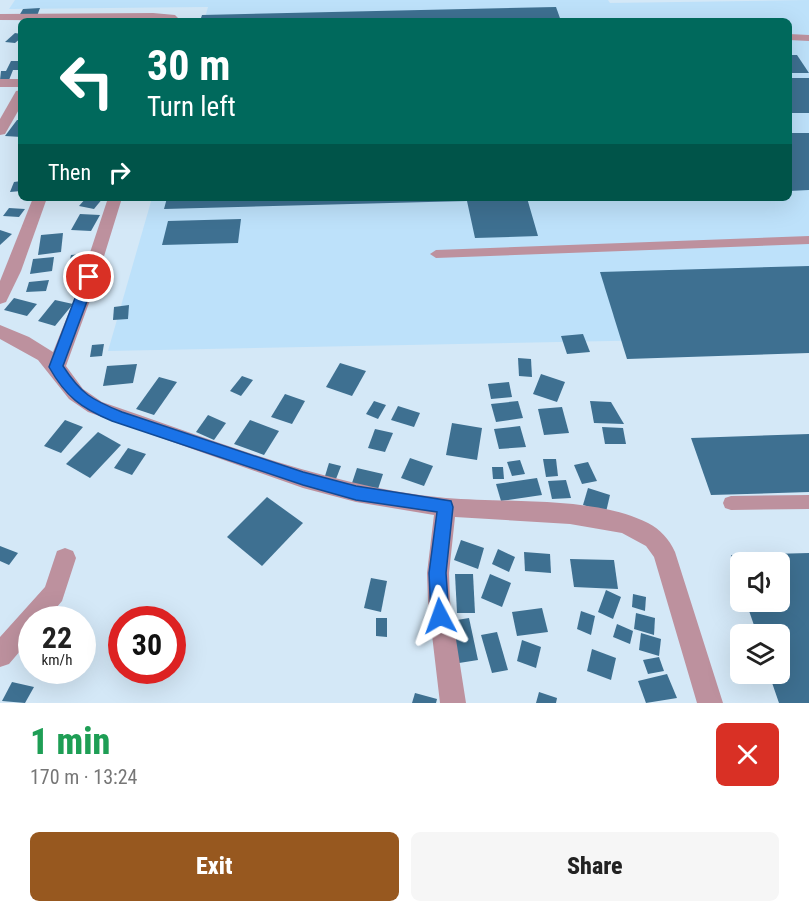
<!DOCTYPE html>
<meta charset="utf-8">
<style>
body{margin:0;font-family:"Roboto Condensed",sans-serif;background:#f6f6f6;color:#222;height:100vh;display:flex;flex-direction:column;font-size:22px;white-space:nowrap}
*{box-sizing:border-box;margin:0}
p{font-size:20px;color:#767676}
.icon{flex:none;width:33px;height:33px;fill:none;stroke:currentColor;stroke-width:2;stroke-linecap:round;stroke-linejoin:round}
.map{position:relative;height:703px;overflow:hidden}
.side{display:flex;flex-direction:column;background:#fff;flex:1}
.side>*{flex:none}
.banner{position:absolute;left:18px;top:18px;width:774px;height:183px;border-radius:9px;box-shadow:0 6px 24px #0002;background:#00695c;color:#fff;overflow:hidden}
.buttons{position:absolute;left:730px;top:552px;display:grid;gap:12px}
.buttons a{display:grid;place-items:center;width:60px;height:60px;border-radius:9px;background:#fff;box-shadow:0 6px 24px #0002;font-size:30px}
.speed{position:absolute;left:18px;top:606px;display:flex;gap:12px;font-size:30px;font-weight:700;text-align:center}
.speed>*{display:grid;place-content:center;width:78px;height:78px;border-radius:50%;background:#fff;box-shadow:0 6px 24px #0002;line-height:1}
.speed small{font-size:15px;font-weight:400}
.speed .limit{border:9px solid #d22;background:#fff;color:#111}
.pin{position:absolute;display:grid;place-items:center;width:51px;height:51px;color:#fff;margin:-26px;border:3px solid #fff;border-radius:50%;box-shadow:0 2px 6px #0007}
.me{position:absolute;width:66px;margin:-33px;rotate:356deg;stroke-linejoin:round;filter:drop-shadow(0 0 4px #0008)}
.turn{display:flex;align-items:center;gap:21px;height:126px;padding:0 30px;font-size:27px}
.turn .icon{width:78px;height:78px;stroke-width:2.5}
.turn b{display:block;font-size:42px;line-height:51px}
.then{display:flex;align-items:center;height:57px;padding:0 30px;background:#0003;gap:12px;font-size:22px}
.round{display:grid;place-items:center;flex:none;width:63px;height:63px;border-radius:9px;background:#f6f6f6}
.summary{display:flex;align-items:center;justify-content:space-between;height:102px;padding:0 30px}
h1{font-size:36px;font-weight:800;line-height:45px;color:#1e9e55}
.cta{display:flex;gap:12px;margin-top:auto;padding:12px 30px}
.cta a{flex:1;height:69px;border-radius:9px;background:#97581f;color:#fff;font-size:24px;font-weight:800;line-height:69px;text-align:center}
.cta a+a{background:#f6f6f6;color:#222}
.map>svg:first-child{display:block}
</style>
<div class="map">
<svg width="809" height="703" viewBox="0 0 809 703">
<rect width="100%" height="100%" fill="#d4e8f7"/>
<polygon fill="#bde1fa" points="15,0 608,0 610,3 809,0 809,337 108,351 152,198 789,198 789,21 204,21 208,7 9,9"/>
<g fill="#3e7091">
<polygon points="556,7 561,21 200,21 202,15"/>
<polygon points="40,8 37,16 19,16 23,9"/>
<polygon points="15,33 21,34 21,38 15,43 5,42"/>
<polygon points="789,55 797,55 809,73 790,73"/>
<polygon points="11,61 21,61 21,70 13,70 9,80 0,80 1,71 6,71"/>
<rect x="789" y="78" width="20" height="35"/>
<polygon points="17,120 21,120 21,137 5,136"/>
<polygon points="789,133 809,133 809,190 789,191"/>
<polygon points="21,181 21,191 10,192 14,182"/>
<polygon points="86,198 103,198 94,209 79,206"/>
<polygon points="167,198 527,198 538,236 475,238 467,201 164,209"/>
<polygon points="9,208 25,209 19,217 3,216"/>
<polygon points="80,214 100,215 91,231 71,230"/>
<polygon points="241,219 238,243 162,245 168,221"/>
<polygon points="0,230 12,234 0,245"/>
<polygon points="63,233 61,252 38,255 41,235"/>
<polygon points="92,253 89,270 67,272 71,255"/>
<polygon points="54,257 52,271 30,274 33,259"/>
<polygon points="809,266 809,353 627,359 600,272"/>
<polygon points="49,280 46,291 26,292 29,282"/>
<polygon points="14,298 37,304 27,316 4,310"/>
<polygon points="55,300 73,304 55,326 38,321"/>
<polygon points="129,305 128,319 113,320 114,307"/>
<polygon points="583,334 590,352 567,354 561,336"/>
<polygon points="104,344 102,356 90,357 92,345"/>
<polygon points="518,358 531,359 532,377 519,376"/>
<polygon points="340,363 366,371 352,396 326,387"/>
<polygon points="137,364 133,383 103,386 107,366"/>
<polygon points="541,374 565,382 557,402 533,394"/>
<polygon points="242,376 253,380 241,396 230,391"/>
<polygon points="159,377 177,382 154,415 136,409"/>
<polygon points="509,382 512,397 491,399 488,384"/>
<polygon points="285,394 305,401 292,424 271,417"/>
<polygon points="374,401 386,405 378,419 366,414"/>
<polygon points="518,401 523,418 496,422 491,404"/>
<polygon points="590,401 611,402 624,424 594,423"/>
<polygon points="398,406 420,413 414,427 391,420"/>
<polygon points="562,407 569,433 544,435 538,409"/>
<polygon points="208,415 226,423 214,440 196,432"/>
<polygon points="65,420 83,427 61,453 44,446"/>
<polygon points="250,420 279,431 264,455 234,444"/>
<polygon points="452,423 482,428 477,460 446,455"/>
<polygon points="520,426 526,447 499,449 494,429"/>
<polygon points="602,427 623,428 626,444 605,444"/>
<polygon points="375,429 393,433 385,452 368,448"/>
<polygon points="98,432 121,445 90,478 66,464"/>
<polygon points="809,434 809,492 711,495 691,438"/>
<polygon points="128,448 146,454 132,475 114,468"/>
<polygon points="410,458 433,466 424,486 401,478"/>
<polygon points="543,459 556,459 558,476 546,477"/>
<polygon points="520,460 525,474 512,476 507,462"/>
<polygon points="588,462 597,481 582,484 574,465"/>
<polygon points="329,463 341,466 336,479 325,476"/>
<polygon points="492,467 503,467 504,479 493,479"/>
<polygon points="357,468 383,474 377,492 351,486"/>
<polygon points="537,478 542,495 501,501 496,484"/>
<polygon points="566,480 571,498 552,499 548,481"/>
<polygon points="588,488 610,495 606,512 583,505"/>
<polygon points="267,497 303,523 262,566 227,537"/>
<polygon points="461,540 484,548 478,569 454,560"/>
<polygon points="0,546 18,553 9,565 0,561"/>
<polygon points="498,549 515,557 509,572 492,564"/>
<polygon points="524,552 550,554 551,573 525,571"/>
<polygon points="809,553 809,703 779,703 769,674 780,674 780,634 757,634 746,602 780,602 780,562 741,562 741,584 731,555"/>
<polygon points="570,559 614,560 618,589 574,587"/>
<polygon points="455,574 473,574 475,613 457,613"/>
<polygon points="490,574 511,583 502,607 481,598"/>
<polygon points="371,578 387,581 381,612 364,608"/>
<polygon points="606,590 621,597 613,619 598,612"/>
<polygon points="633,594 646,597 645,611 632,607"/>
<polygon points="542,608 548,632 517,636 512,612"/>
<polygon points="581,611 595,616 591,635 577,629"/>
<polygon points="636,613 655,618 654,635 634,629"/>
<polygon points="376,618 387,618 387,637 376,636"/>
<polygon points="469,618 478,660 459,663 451,621"/>
<polygon points="617,624 633,631 630,644 613,637"/>
<polygon points="497,632 508,670 492,673 481,635"/>
<polygon points="641,633 661,639 659,656 639,650"/>
<polygon points="522,640 541,647 536,668 517,661"/>
<polygon points="592,649 616,658 611,680 587,671"/>
<polygon points="659,657 664,671 648,674 643,660"/>
<polygon points="667,674 677,698 646,703 638,681"/>
<polygon points="12,682 34,687 25,703 2,701"/>
<polygon points="539,692 557,698 556,703 536,703"/>
<polygon points="415,693 437,699 436,703 412,703"/>
</g>
<g fill="none" stroke-linecap="round" stroke-linejoin="round">
<g fill="#bd919e" fill-rule="evenodd">
<polygon points="789,34 809,35 809,41 789,40"/>
<polygon points="809,236 809,244 436,258 430,254 436,250"/>
<polygon points="809,495 809,509 731,510 725,508 723,503 725,498 731,496"/>
</g>
<g fill="#bd919e" fill-rule="evenodd">
<polygon points="153,13 175,15 181,21 0,20 0,14"/>
<rect x="0" y="79" width="21" height="8"/>
<polygon points="21,90 21,106 5,134 0,135 0,119 16,91"/>
<polygon points="33,198 47,198 21,271 6,302 0,304 0,281"/>
<path d="M 108,198 L 122,198 L 93,292 L 66,366 L 83,389 L 102,402 C 214,440 327,487 446,498 C 506,503 595,496 648,523 C 660,529 669,539 675,552 L 723,703 L 697,703 L 654,557 L 646,546 L 622,533 L 570,524 L 455,517 L 449,573 L 450,601 L 466,703 L 440,703 L 428,601 L 427,573 L 434,515 L 356,502 L 303,488 L 88,412 L 69,399 L 38,360 L 0,339 L 0,325 L 29,337 L 53,352 L 77,292 Z"/>
<polygon points="65,548 73,551 76,558 62,601 46,620 32,620 32,637 9,664 0,667 0,637 45,587 57,551"/>
</g>
</g>
<path fill="#1a73e8" stroke="#114b97" stroke-width="1.5" d="M 89,273 L 96,277 L 63,366 C 81,394 92,400 122,412 L 303,472 L 356,486 L 451,501 L 453,507 L 446,573 L 449,616 L 446,622 L 440,625 L 434,622 L 431,616 L 429,573 L 437,512 L 356,500 L 303,485 L 112,421 C 81,408 66,397 49,367 L 83,277 Z"/>
</svg>
<div class="buttons">
<a><svg class="icon" aria-label="sound" viewBox="0 0 24 24"><path d="M4 9h4l5-4v14l-5-4H4zM17 9q2 3 0 6"/></svg></a>
<a><svg class="icon" aria-label="layers" viewBox="0 0 24 24"><path d="M12 4l9 5-9 5-9-5zM3 14l9 5 9-5"/></svg></a>
</div>
<div class="speed"><div>22<small>km/h</small></div><div class="limit">30</div></div>
<div class="pin" style="left:89px;top:277px;background:#d93025"><svg class="icon" aria-label="arrive" viewBox="0 0 24 24"><path d="M6 21V4h12l-3 4 3 4H6"/></svg></div>
<svg class="me" style="left:440px;top:616px" viewBox="-20 -20 40 40"><path d="M0-17L14 15 0 8-14 15z" fill="#1a73e8" stroke="#fff" stroke-width="4"/></svg>
<div class="banner">
<div class="turn"><svg class="icon" aria-label="left" viewBox="0 0 24 24"><path d="M17 20v-9H6M10 6l-5 5 5 5"/></svg><div><b>30 m</b>Turn left</div></div>
<div class="then">Then<svg class="icon" aria-label="right" viewBox="0 0 24 24"><path d="M7 20v-9h11M14 6l5 5-5 5"/></svg></div>
</div>
</div>
<section class="side">
<div class="summary"><div><h1>1 min</h1><p>170 m · 13:24</p></div><a class="round" style="background:#d93025;color:#fff"><svg class="icon" aria-label="close" viewBox="0 0 24 24"><path d="M6 6l12 12M18 6L6 18"/></svg></a></div>
<div class="cta"><a>Exit</a><a>Share</a></div>
</section>
